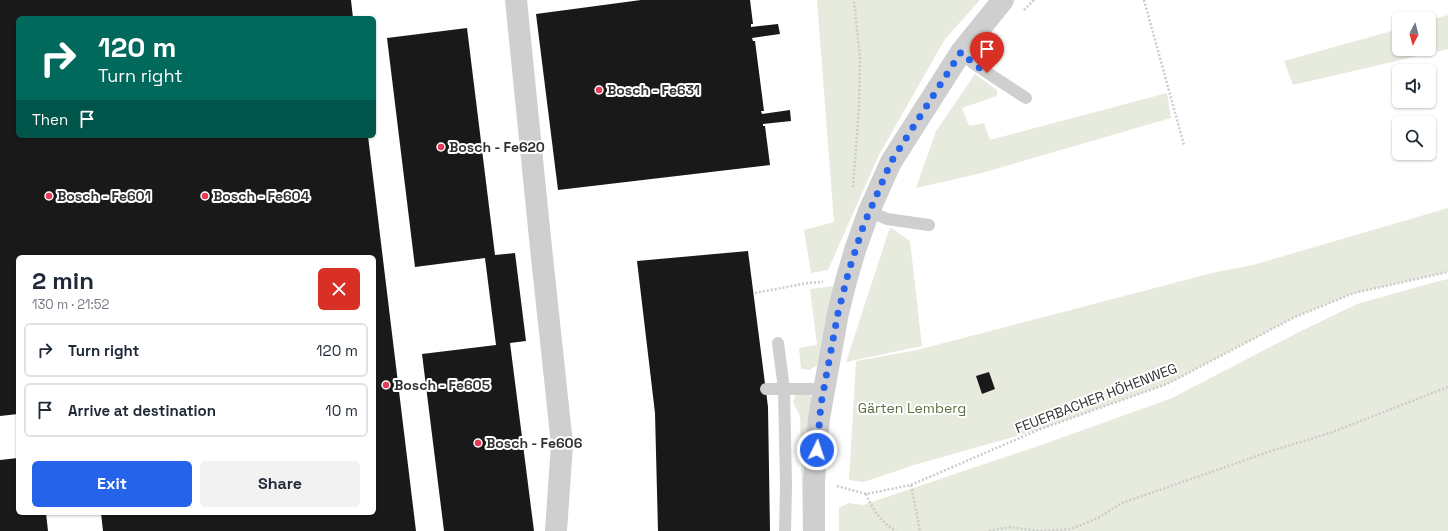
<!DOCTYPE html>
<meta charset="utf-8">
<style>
body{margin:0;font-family:"Space Grotesk",sans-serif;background:#f2f2f3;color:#1f2937;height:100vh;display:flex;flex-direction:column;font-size:15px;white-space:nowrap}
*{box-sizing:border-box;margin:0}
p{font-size:13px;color:#747a83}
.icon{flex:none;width:22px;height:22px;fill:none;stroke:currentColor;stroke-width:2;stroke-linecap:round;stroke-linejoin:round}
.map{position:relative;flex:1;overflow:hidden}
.panel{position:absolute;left:16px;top:255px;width:360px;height:260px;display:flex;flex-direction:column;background:#fff;border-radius:6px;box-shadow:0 1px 3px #0004}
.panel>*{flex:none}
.top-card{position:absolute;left:16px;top:16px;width:360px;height:122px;border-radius:6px;box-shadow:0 1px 3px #0004;background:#00695c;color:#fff;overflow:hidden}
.needle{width:26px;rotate:186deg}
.fabs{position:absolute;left:1392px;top:12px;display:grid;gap:8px}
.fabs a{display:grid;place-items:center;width:44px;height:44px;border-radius:6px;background:#fff;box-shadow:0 1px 3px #0004;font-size:20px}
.pin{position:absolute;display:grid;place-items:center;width:34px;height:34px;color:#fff;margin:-41px -17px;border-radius:50% 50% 50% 0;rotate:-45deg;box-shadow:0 0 4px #0007}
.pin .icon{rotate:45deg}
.me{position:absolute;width:44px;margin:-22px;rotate:4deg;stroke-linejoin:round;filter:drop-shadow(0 0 3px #0008)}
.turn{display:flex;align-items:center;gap:14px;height:84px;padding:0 16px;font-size:18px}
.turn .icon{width:52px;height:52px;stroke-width:2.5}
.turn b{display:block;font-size:28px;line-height:34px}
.then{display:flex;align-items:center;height:38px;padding:0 16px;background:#0003;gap:8px;font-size:15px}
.round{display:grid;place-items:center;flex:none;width:42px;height:42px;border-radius:6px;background:#f2f2f3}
.headline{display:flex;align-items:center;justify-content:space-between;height:68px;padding:0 16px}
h1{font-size:24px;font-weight:600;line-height:30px}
.action{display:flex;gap:8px;margin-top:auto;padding:8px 16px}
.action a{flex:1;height:46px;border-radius:6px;background:#2563eb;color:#fff;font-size:16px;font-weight:600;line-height:46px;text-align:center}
.action a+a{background:#f2f2f3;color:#1f2937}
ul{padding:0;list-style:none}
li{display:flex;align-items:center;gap:12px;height:54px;margin:0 8px 6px;padding:0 8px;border:2px solid #e0e1e3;border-radius:6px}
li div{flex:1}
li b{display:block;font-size:15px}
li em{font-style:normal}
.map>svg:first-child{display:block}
</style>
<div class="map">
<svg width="1448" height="531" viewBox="0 0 1448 531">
<rect width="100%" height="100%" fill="#fff"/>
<g fill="#e6ebde">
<polygon points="817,0 980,0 945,39 879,155 828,270 811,273 804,230 834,222"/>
<polygon points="1448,15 1448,49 1293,85 1284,61 1399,29 1399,49 1429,49 1429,20"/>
<polygon points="975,74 997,90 997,96 962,108 969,126 984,123 990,140 1167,93 1171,118 982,173 916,188 936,131"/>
<polygon points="1448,208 1448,272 1354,293 1295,317 1167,384 1038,430 914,465 864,482 849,480 856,361 917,350 1216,272 1253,265"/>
<polygon points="890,227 910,241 922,346 846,362"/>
<polygon points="1448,279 1448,531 839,531 839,508 848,503 863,505 1044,444 1172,398 1301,331 1357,304 1435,282"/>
<polygon points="834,286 817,366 809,370 801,369 799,348 817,345 810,289"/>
<polygon points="802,392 810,395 814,400 807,531 803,531 800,416 793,402 795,396"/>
</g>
<g fill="#191919">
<polygon points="0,0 351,0 353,18 18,18 18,136 368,136 416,531 103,531 101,513 374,513 374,257 18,257 18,414 0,416"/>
<polygon points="641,0 750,0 753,24 751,24 751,27 778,24 780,34 752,38 753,41 755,41 764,111 761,111 762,114 790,110 791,121 763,124 763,126 765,126 770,165 558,190 536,14"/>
<polygon points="467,28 495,255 515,253 526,341 510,343 534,531 444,531 422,354 496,345 485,258 415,267 387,38"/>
<polygon points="748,251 768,407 770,531 658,531 655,413 637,261"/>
<polygon points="989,372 995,389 982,394 976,376"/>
<polygon points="18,458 18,513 46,513 48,531 0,531 0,460"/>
</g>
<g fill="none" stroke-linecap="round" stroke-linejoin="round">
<g stroke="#ccc" stroke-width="2.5" stroke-dasharray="2 2" stroke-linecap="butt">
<polyline points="1144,0 1184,145"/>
<polyline points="1024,10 1034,0"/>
<polyline points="853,187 859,107 860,59 854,0"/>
<polyline points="755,293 808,283 823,282"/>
<polyline points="911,485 920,531"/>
<polyline points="837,486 866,494 911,485 1038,430 1167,384 1295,317 1354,293 1448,272"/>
<path d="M 866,494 C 872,509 882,523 896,531"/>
<polyline points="989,531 1010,527 1039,531 1071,529 1098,518 1122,503 1274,450 1330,433 1448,387"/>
</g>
<g stroke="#cfcfcf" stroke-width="12">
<polyline points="961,52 974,64 1026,98"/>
<polyline points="869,211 887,219 929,225"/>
<polyline points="778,343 784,389 786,487 785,531"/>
<polyline points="766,389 824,389"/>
</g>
<g stroke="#cfcfcf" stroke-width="22">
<polyline points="516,0 541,248 562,444 556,531"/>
<polyline points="814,531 814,481 819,418 838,313 846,281 855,250 869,211 891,162 961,52 1003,0"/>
</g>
</g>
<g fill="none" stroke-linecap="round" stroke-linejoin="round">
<polyline stroke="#2563eb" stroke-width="7" stroke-dasharray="0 12.6" points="817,450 821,404 838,313 849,270 864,224 891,162 961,52 974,64 987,73"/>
</g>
<g fill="#e33a58" stroke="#fff" stroke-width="1.5">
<circle cx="599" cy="90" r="4"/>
<circle cx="441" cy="147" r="4"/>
<circle cx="49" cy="196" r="4"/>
<circle cx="205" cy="196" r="4"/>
<circle cx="386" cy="385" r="4"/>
<circle cx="478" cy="443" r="4"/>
</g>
<g text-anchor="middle" stroke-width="4" stroke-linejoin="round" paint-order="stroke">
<g font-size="14" font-weight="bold" fill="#323232" stroke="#fff" text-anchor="start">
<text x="607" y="95">Bosch - Fe631</text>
<text x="449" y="152">Bosch - Fe620</text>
<text x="57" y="201">Bosch - Fe601</text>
<text x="213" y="201">Bosch - Fe604</text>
<text x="394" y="390">Bosch - Fe605</text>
<text x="486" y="448">Bosch - Fe606</text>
</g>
<g font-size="14" fill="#323232" stroke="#fff">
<text transform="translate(1096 398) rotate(-21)" y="5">FEUERBACHER HÖHENWEG</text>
</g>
<g font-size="14" fill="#5a6e3f" stroke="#fff">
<text x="912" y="413">Gärten Lemberg</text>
</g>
</g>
</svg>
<div class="fabs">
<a><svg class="needle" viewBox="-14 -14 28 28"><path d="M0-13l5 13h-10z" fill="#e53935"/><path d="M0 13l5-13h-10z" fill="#747a83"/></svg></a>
<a><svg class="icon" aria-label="sound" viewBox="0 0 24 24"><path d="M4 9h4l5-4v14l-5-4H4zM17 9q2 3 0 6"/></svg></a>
<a><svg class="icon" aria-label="search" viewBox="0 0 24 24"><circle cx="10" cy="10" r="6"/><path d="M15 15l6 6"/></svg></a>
</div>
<div class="pin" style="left:987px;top:73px;background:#d93025"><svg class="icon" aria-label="arrive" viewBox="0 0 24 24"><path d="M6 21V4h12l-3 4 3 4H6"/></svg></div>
<svg class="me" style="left:817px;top:450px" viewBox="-20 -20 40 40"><circle r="17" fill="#2563eb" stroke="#fff" stroke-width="3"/><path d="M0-11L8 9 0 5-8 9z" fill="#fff"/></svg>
<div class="top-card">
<div class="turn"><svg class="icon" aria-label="right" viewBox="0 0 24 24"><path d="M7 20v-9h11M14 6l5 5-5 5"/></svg><div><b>120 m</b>Turn right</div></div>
<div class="then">Then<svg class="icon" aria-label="arrive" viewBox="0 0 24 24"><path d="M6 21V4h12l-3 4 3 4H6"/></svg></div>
</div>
<section class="panel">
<div class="headline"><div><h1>2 min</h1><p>130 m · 21:52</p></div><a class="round" style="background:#d93025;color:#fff"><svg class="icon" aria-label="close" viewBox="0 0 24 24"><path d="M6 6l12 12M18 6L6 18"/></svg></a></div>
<ul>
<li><svg class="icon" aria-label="right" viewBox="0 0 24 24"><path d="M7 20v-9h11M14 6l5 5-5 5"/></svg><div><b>Turn right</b></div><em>120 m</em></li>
<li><svg class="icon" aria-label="arrive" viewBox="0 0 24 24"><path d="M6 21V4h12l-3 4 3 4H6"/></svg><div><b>Arrive at destination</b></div><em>10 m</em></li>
</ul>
<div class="action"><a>Exit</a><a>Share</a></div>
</section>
</div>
